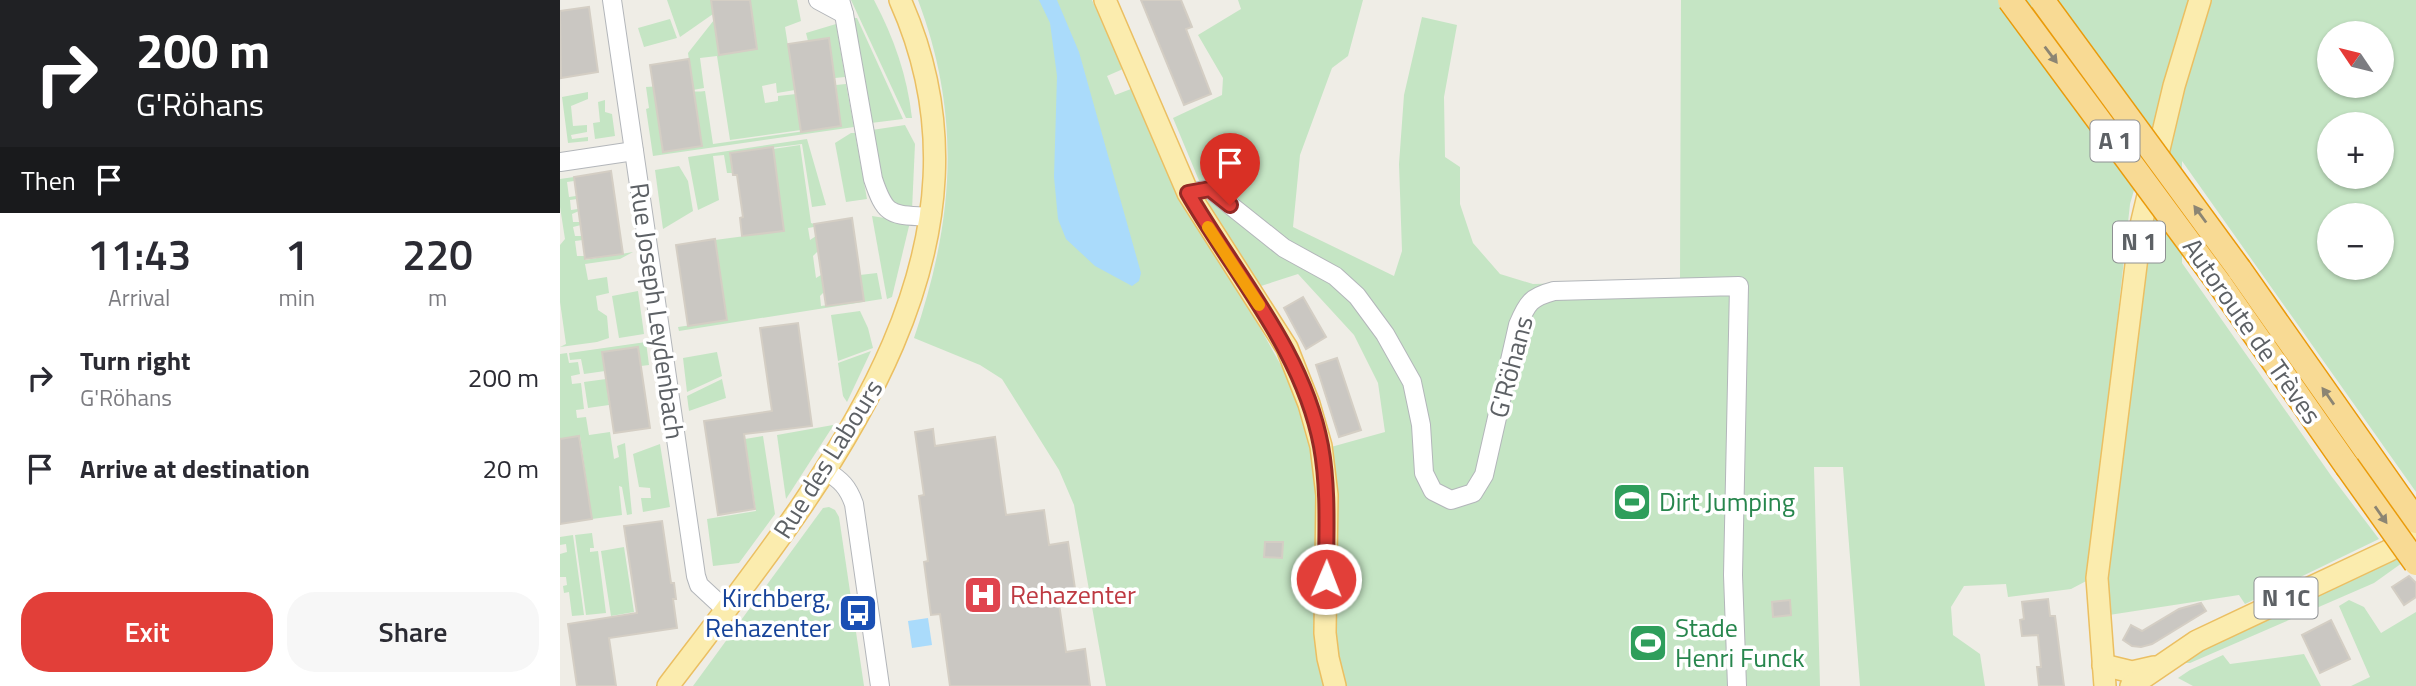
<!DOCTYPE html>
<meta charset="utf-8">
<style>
body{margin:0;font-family:"Titillium Web",sans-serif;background:#f7f7f7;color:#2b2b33;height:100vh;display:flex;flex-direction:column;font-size:26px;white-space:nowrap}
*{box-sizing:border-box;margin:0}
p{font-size:23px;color:#7c7c81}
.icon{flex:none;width:38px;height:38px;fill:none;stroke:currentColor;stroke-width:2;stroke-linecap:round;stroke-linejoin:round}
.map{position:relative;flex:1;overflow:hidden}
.drawer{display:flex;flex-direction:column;background:#fff;width:560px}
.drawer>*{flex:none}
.hud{background:#202124;color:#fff;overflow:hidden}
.needle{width:46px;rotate:305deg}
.tools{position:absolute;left:1757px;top:21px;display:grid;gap:14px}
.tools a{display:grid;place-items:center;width:77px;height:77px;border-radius:50%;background:#fff;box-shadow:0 2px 5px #0004;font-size:35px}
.pin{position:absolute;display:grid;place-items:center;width:60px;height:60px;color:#fff;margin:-72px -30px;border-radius:50% 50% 50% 0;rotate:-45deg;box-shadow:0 0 7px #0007}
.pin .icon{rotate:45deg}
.me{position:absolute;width:77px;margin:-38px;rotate:1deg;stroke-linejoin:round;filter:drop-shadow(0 0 5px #0008)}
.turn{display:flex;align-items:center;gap:24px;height:147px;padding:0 21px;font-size:32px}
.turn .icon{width:91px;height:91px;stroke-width:2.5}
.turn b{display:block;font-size:49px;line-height:60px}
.then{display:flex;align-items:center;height:66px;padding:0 21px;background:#0003;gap:14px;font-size:26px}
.eta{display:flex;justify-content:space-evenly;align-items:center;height:119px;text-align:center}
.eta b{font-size:42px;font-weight:600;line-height:49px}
.primary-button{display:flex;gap:14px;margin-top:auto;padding:14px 21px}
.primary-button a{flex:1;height:80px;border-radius:28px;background:#e23f39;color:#fff;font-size:28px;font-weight:600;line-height:80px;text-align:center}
.primary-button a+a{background:#f7f7f7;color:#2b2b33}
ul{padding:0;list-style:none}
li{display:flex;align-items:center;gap:21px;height:91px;padding:0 21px}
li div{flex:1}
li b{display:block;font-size:26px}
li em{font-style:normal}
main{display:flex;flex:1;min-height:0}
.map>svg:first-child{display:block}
</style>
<main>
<section class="drawer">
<div class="hud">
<div class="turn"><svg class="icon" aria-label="right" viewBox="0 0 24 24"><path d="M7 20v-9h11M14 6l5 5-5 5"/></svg><div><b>200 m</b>G'Röhans</div></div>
<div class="then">Then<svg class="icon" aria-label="arrive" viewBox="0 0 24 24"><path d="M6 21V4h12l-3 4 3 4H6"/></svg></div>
</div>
<div class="eta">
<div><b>11:43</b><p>Arrival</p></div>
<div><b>1</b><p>min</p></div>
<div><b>220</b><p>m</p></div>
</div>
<ul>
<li><svg class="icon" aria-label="right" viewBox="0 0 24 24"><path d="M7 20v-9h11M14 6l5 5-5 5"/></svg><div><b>Turn right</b><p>G'Röhans</p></div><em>200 m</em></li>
<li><svg class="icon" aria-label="arrive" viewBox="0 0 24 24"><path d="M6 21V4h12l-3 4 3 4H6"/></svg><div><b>Arrive at destination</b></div><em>20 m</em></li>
</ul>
<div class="primary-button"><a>Exit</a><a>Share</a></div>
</section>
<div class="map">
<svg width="1856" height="686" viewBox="0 0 1856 686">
<rect width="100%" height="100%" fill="#efede6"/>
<g fill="#c5e5c4" fill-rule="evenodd">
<polygon points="107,0 151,0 153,14 120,37"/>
<polygon points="190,0 237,0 241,21 225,27 235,90 217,93 216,83 202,86 205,103 218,101 218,96 236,94 241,130 170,140 157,56 140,58 144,88 133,90 128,53 154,20 159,55 196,49"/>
<path d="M 291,0 L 314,0 C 334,38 347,75 352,118 L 346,118 Z"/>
<path d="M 358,0 L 532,0 L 563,69 L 547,76 L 555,95 L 571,89 L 614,186 L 684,299 L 728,378 L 753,445 L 759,495 L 766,686 L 546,686 L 514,505 L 499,470 L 442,379 L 420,365 L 354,338 C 394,221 402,117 358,0 Z"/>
<polygon points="678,0 803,0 788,56 772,68 740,155 733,227 834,276 842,251 839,164 844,95 862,17 897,25 884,97 885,157 900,167 900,204 913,243 940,274 973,284 1120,280 1121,0 1629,0 1570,204 1539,489 1532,578 1511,589 1448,597 1446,584 1404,586 1391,607 1393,635 1420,654 1425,686 1300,686 1283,467 1254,467 1260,686 783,686 774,654 771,447 825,432 818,383 794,335 738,274 701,286 650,207 613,118 662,95 663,78 638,35 681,9"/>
<path d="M 1650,0 L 1856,0 L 1856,492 L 1622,161 L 1622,263 L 1772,477 L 1819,539 L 1685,604 L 1679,595 L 1549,615 L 1545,577 L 1584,265 L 1616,118 ZM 1769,33 L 1822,33 L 1822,86 L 1769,86 ZM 1769,124 L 1822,124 L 1822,177 L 1769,177 ZM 1769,215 L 1822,215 L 1822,268 L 1769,268 Z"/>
<polygon points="293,18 297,18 343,119 311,123"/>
<polygon points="110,19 117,38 84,47 78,28"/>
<polygon points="276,24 285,77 275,78 248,41 246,33"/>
<path d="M 286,84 L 294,127 L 93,156 L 86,109 L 89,108 L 86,87 C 106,84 125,94 145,91 L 153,144 L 281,126 L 276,85 Z"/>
<polygon points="28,92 28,99 11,106 13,126 27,125 27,132 11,135 12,139 28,137 28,141 8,143 2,97"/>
<polygon points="45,100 45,112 52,114 55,136 35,139 33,123 40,122 38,102"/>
<polygon points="345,125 355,144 352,210 335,208 322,177 312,130"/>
<polygon points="291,133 295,133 307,199 286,202 275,143"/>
<polygon points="247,139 266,205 252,207 242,144 170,153 172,173 167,173 164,155 153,156 159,200 138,210 128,157"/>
<polygon points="240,145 251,223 254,224 254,227 248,228 250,240 256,236 258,251 253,256 256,278 261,275 264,292 260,296 261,306 304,300 300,275 317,273 322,299 119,331 118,327 167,320 155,240 224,231 213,149"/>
<polygon points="119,166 128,181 133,211 103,229 95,170"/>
<polygon points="14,177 14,181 7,182 9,197 16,196 17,199 10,200 11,210 18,209 19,211 12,214 13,222 20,222 21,225 13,227 15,236 22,236 23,240 15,241 17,256 25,256 25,260 73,252 60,259 25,264 28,280 47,277 49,293 36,296 38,310 47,316 49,338 37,342 0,347 6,344 0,302 0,245 5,239 0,207 0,179"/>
<polygon points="312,216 350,222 332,297 327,299"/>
<polygon points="78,291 84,334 59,338 52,296"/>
<polygon points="300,311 308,328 313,348 278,361 271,315"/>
<polygon points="86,342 89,365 81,366 78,347 42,352 45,371 24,374 21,359 10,360 9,353"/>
<polygon points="311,351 287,402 283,396 278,363"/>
<polygon points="157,352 162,376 127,392 123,358"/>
<polygon points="7,353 9,363 18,362 20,374 11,376 12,384 21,383 24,409 16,410 17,418 26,417 29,435 50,432 54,459 59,457 57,446 65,443 72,514 67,515 62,487 59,486 62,515 32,519 20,436 0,439 0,354"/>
<polygon points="46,379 49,405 28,408 24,382"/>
<polygon points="162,379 166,398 129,411 127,396"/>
<polygon points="273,425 273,426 226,499 217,435"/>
<polygon points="203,436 215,514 179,563 153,566 147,519 196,511 185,439"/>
<polygon points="100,444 110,507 83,512 81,498 91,498 90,488 79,487 73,454"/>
<polygon points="269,507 275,510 279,517 304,686 133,686 263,508"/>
<polygon points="32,533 34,548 30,548 30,552 38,551 46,613 26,615 15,535"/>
<polygon points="13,535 24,615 12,616 9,592 4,593 3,586 7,585 6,577 0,577 0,554 7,552 6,544 0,545 0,537"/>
<polygon points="64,547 74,612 51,616 41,551"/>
<polygon points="1828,551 1856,553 1814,583 1630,663 1624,663 1618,660"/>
<polygon points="1789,600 1804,607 1821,633 1856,612 1856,686 1791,686 1810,677 1779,606"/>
<polygon points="1744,654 1761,686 1633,686 1618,678 1630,670 1663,655 1670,664"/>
</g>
<g fill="#aadbfb">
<polygon points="479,0 497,0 519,52 581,273 579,281 572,286 535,266 506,239 498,219 494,177 497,76 490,23"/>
<polygon points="368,618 372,645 352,648 348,621"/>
</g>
<g fill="#cac7c2" stroke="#d4cec4" stroke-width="2">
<polygon points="151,0 190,0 197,49 159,55"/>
<polygon points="581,0 621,0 632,27 626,29 651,94 624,105"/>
<polygon points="29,7 38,72 1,78 0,11"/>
<polygon points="269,38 281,126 241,132 228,44"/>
<polygon points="129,59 142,146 103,152 90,65"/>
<polygon points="213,147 224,231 182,236 180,218 183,217 177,175 173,175 170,153"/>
<polygon points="51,171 63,254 25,259 14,177"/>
<polygon points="292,218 304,301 266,306 254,224"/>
<polygon points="155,239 167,320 128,326 116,245"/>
<polygon points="743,297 766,337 746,349 724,308"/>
<polygon points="238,323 252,426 184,434 195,509 158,515 144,421 212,411 200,328"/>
<polygon points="78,347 90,428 54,433 42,352"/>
<polygon points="777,358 801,430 779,437 756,365"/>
<polygon points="373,429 375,446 435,437 446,515 484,510 489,545 508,542 516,595 498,597 506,652 525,649 530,686 390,686 380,614 371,615 364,562 368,561 359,496 364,495 355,432"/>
<polygon points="19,436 32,519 0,524 0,439"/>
<polygon points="102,521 111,583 114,583 116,599 113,599 117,628 49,638 56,686 17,686 8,624 77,613 64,526"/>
<polygon points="705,542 723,542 722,558 704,557"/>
<polygon points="1849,576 1856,583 1856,597 1844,605 1832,587"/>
<polygon points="1488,599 1490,616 1495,616 1504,686 1479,686 1477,667 1481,667 1478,635 1462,636 1460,620 1464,619 1462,602"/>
<polygon points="1230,600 1231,615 1213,617 1212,602"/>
<polygon points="1641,603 1646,611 1592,644 1581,647 1572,646 1563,640 1571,625 1582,631 1619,609"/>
<polygon points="1771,620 1790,659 1760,673 1742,635"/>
</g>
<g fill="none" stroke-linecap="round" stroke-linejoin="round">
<g stroke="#b3b6ba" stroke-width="20">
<g id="minor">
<polyline points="52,0 136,576 139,585 166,610"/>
<polyline points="258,0 284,14"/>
<path d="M 280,0 L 284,14 L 313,179 C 326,218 331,214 369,217"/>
<polyline points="0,162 74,151"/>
<path d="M 628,193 L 650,189 L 724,248 L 775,276 L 797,296 L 825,334 L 852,382 L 861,425 L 864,473 L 873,491 L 891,500 L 913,493 L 924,475 L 958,325 C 967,303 971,297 994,291 L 1179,286 L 1173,575 L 1177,686"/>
<path d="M 266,471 C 281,480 288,487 294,504 L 320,686"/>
</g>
</g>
<g stroke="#ebbf62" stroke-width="24">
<g id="major">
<polyline points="545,0 628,193 727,348 749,404 761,446 767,495 765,633 768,658 775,686"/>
<polyline points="1543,665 1572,672 1594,667"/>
<path d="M 108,686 C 255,492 456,259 340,0"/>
<polyline points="1545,686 1537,578 1581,225 1614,86 1640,0"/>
<polyline points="1571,686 1637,641 1828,551 1856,534"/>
</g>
</g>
<g stroke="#ea9b0a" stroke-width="27">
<g id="highway">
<polyline points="1679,269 1856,521"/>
<polyline points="1659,283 1787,466"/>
</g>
</g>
<use href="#minor" stroke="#fff" stroke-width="18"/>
<use href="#major" stroke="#fbecae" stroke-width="21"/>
<use href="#highway" stroke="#f8da94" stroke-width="24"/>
<g stroke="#ea9b0a" stroke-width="27" stroke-linecap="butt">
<g id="highway-bridge">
<polyline points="1450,0 1659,283"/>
<polyline points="1482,0 1679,269"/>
<polyline points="1787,466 1856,563"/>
</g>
</g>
<use href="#highway-bridge" stroke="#f8da94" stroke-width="24"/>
</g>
<defs><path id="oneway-solid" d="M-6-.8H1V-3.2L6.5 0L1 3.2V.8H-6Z" transform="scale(1.75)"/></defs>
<g fill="#8c8573">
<use href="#oneway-solid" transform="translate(1491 55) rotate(53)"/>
<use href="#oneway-solid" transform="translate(1640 214) rotate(-126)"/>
<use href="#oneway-solid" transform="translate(1768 396) rotate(-125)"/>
<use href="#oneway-solid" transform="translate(1821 515) rotate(55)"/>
</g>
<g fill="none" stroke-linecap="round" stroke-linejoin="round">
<g stroke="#932925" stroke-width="18">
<path id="route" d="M 670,205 L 650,189 L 628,193 C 675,275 743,350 761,446 C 769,490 766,535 766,579"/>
</g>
<use href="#route" stroke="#e23f39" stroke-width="12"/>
<polyline stroke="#f59e0b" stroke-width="12" points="648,227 699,305"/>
</g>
<defs>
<g id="stadium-square" transform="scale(2.0125)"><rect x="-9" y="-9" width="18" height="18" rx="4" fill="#2e9e5b" stroke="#fff"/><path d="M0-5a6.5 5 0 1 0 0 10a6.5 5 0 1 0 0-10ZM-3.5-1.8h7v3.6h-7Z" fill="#fff"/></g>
<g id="hospital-square" transform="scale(2.0125)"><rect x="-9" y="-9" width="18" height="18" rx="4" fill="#e0444e" stroke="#fff"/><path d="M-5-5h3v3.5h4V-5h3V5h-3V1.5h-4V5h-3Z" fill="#fff"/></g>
<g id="bus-square" transform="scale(2.0125)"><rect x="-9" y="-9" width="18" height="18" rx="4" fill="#1a4fb4" stroke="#fff"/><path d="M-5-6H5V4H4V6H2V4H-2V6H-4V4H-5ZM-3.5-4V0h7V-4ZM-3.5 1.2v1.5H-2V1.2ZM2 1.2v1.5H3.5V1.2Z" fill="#fff"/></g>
</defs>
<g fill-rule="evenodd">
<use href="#stadium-square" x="1072" y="502"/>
<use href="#hospital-square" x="423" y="595"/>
<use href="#bus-square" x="298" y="613"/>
<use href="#stadium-square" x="1088" y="643"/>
</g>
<g text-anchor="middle" stroke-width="7" stroke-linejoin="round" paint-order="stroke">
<g fill="#fff" stroke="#8e9093" stroke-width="2">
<rect x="1530.5" y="120.5" width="49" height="41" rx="5"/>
<rect x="1553" y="221.5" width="52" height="41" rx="5"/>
<rect x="1694.5" y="577.5" width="63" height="41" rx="5"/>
</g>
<g font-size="24" font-weight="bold" fill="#5d6165">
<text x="1555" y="149">A 1</text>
<text x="1579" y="250">N 1</text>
<text x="1726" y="606">N 1C</text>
</g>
<g font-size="26" fill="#5d6165" stroke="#fff">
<text transform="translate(97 311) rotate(82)" y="9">Rue Joseph Leydenbach</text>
<text transform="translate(1692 331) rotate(55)" y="9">Autoroute de Trèves</text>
<text transform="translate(951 367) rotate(-75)" y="9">G'Röhans</text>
<text transform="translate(268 459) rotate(-58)" y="9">Rue des Labours</text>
</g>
<g font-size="26" fill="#27864d" stroke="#fff" text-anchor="start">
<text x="1099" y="511">Dirt Jumping</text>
<text x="1115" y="637">Stade<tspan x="1115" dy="30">Henri Funck</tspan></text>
</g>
<g font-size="26" fill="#be3a42" stroke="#fff" text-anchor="start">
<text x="450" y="604">Rehazenter</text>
</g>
<g font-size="26" fill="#164399" stroke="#fff" text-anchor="end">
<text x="271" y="607">Kirchberg,<tspan x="271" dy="30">Rehazenter</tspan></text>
</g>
</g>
</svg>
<div class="tools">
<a><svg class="needle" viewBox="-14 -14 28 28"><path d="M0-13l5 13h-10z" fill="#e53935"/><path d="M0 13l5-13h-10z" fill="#7c7c81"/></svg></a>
<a>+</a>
<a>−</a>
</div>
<div class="pin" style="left:670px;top:205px;background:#d93025"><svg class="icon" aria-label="arrive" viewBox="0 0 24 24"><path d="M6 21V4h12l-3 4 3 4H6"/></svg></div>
<svg class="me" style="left:766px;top:579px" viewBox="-20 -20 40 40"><circle r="17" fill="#e23f39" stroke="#fff" stroke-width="3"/><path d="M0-11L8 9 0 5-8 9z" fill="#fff"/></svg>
</div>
</main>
